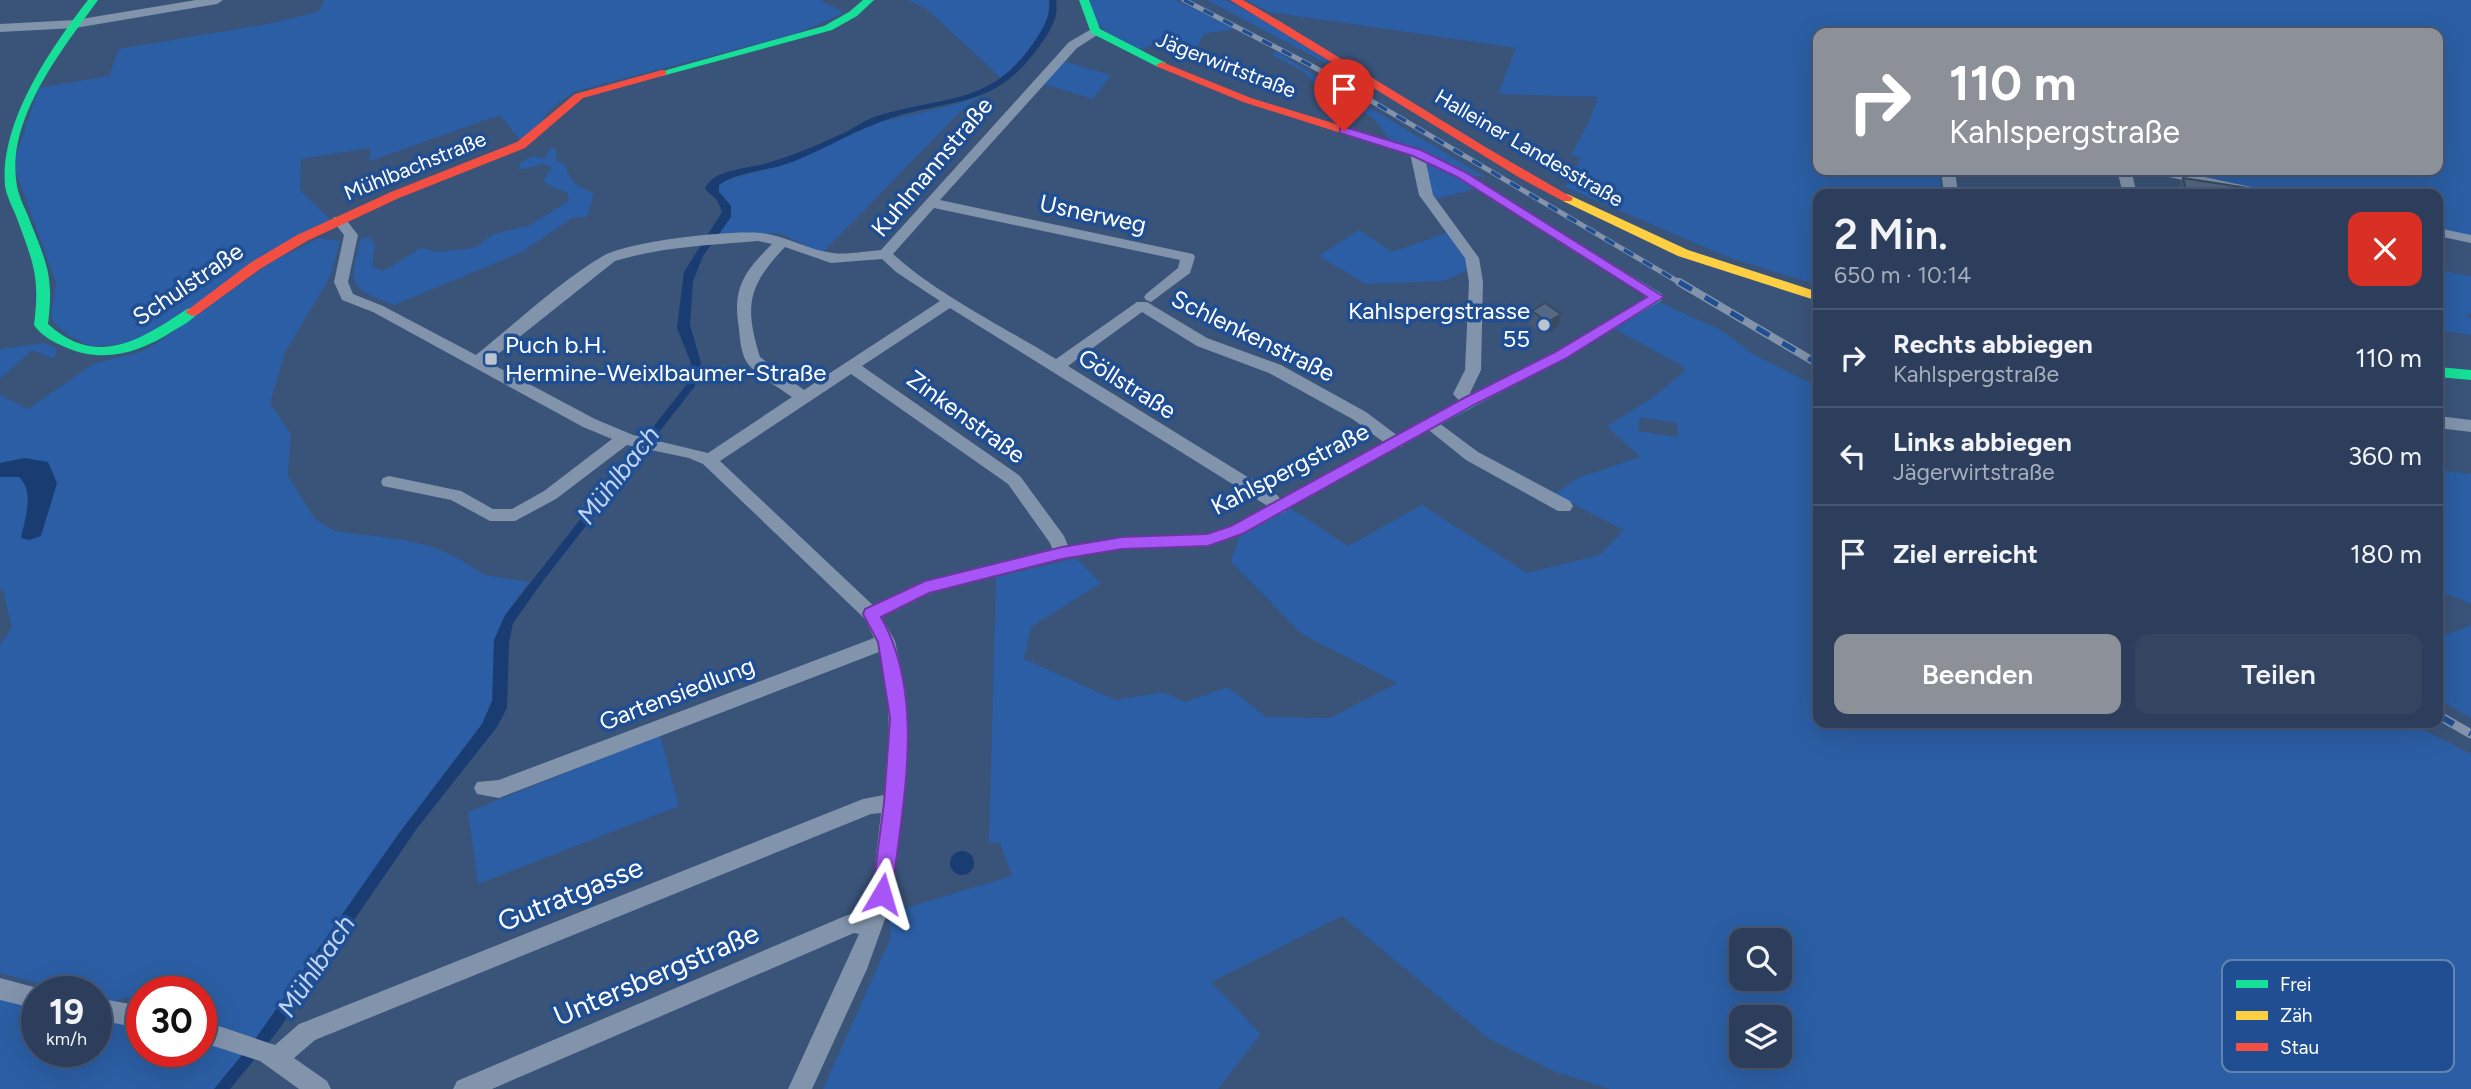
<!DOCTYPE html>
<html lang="de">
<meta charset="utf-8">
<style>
body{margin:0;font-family:Figtree,sans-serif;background:#344561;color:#f1f3f6;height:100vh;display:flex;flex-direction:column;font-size:26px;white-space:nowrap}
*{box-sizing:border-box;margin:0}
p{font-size:23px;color:#a6aebb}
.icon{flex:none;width:38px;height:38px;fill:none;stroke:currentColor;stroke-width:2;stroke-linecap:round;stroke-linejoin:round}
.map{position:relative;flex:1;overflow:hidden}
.details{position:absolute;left:1813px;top:189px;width:630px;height:539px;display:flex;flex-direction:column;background:#2c3e5b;border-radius:14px;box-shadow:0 7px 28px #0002,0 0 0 2px #485771}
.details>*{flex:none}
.banner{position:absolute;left:1813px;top:28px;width:630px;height:147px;border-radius:14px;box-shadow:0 7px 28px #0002,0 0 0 2px #485771;background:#8c9099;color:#fff;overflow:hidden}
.controls{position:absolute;left:1729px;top:928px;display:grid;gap:14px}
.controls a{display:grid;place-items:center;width:63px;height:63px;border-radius:14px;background:#2c3e5b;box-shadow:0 7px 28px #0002,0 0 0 2px #485771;font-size:35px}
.speed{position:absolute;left:21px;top:976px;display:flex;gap:14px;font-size:35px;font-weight:700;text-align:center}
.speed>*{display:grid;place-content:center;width:91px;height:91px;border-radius:50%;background:#2c3e5b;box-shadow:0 7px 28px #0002,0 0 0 2px #485771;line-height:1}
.speed small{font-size:18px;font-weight:400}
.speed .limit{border:10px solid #d22;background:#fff;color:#111}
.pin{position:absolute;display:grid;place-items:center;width:60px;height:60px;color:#fff;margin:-72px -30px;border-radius:50% 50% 50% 0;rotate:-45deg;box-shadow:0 0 7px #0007}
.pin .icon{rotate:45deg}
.me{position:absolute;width:77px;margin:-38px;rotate:7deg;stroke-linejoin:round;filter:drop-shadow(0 0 5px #0008)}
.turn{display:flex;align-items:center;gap:24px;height:147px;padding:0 21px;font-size:32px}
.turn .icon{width:91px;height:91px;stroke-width:2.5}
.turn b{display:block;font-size:49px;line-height:60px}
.round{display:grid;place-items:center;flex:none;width:74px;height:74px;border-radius:14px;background:#344561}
.overview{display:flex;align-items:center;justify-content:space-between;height:119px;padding:0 21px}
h1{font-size:42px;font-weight:600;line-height:52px}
.primary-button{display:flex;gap:14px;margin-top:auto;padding:14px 21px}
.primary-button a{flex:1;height:80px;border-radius:14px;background:#8c9099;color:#fff;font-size:28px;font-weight:600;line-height:80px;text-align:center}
.primary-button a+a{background:#344561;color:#f1f3f6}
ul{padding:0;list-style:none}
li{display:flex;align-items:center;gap:21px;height:98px;padding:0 21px;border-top:2px solid #485771}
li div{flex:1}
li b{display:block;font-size:26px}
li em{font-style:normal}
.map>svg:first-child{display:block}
</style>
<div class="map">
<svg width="2471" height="1089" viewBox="0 0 2471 1089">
<rect width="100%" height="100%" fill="#3a5379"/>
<g fill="#2b5ea4" fill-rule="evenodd">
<polygon points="324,0 820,0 844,13 798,33 576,91 554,106 533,131 520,140 500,115 370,161 370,148 301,159 300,190 331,220 150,334 127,343 92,347 68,335 54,323 51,315 56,283 15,169 15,158 39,88 109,76 119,49 273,23 319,11"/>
<path d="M 908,0 L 1049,0 C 1052,31 1021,58 1002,79 L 927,9 Z"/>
<path d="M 1088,0 L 1176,0 L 1235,29 L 1204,34 L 1194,53 L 1157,42 L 1140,50 C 1113,35 1095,32 1088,0 Z"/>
<polygon points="1207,0 1226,0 1258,17 1367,85"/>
<polygon points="1246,0 2471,0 2471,237 2438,229 2438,194 2276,194 2167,170 2438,170 2438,33 1818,33 1818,170 1940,170 1941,194 1818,194 1818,285 1730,258 1565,187 1581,158 1571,155 1588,124 1598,97 1498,94 1516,48 1270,12"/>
<polygon points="1275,51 1487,178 1472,175 1475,189 1431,200 1411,155 1391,141 1373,118 1334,98 1314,83 1304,72 1272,55"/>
<polygon points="1062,61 1111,75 1093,99 1041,83"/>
<polygon points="980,96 963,109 822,253 779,233 719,235 731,206 717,188 723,181 782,165 880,122 954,105"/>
<path d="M 551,147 L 556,150 L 556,161 L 565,164 C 569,181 577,187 594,193 L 587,217 L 572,218 L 522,252 L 394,305 C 346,286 349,285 361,238 L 369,237 L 375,245 L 372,266 L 383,271 L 421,248 L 439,252 L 474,248 L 494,234 L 528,226 L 569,201 L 567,192 L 554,188 L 543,181 L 552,167 L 543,164 L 519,170 L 520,163 L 533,156 L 545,159 Z"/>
<path d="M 1359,230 L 1392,252 L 1449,232 C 1457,244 1469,255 1466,271 L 1444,281 L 1366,284 L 1319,256 Z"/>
<path d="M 319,238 L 340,241 L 330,277 L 285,352 L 270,403 L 291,434 L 288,476 L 315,519 L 335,531 L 405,540 L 430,546 L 458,558 L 485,575 L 529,582 L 505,615 L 492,701 L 482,724 L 397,836 L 256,1038 L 201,1021 L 201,992 L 142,992 L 142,1002 L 125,997 L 113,1004 L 96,999 L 96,992 L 69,992 L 0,973 L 0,645 L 12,628 L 3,590 L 0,589 L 0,477 L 19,476 C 35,492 25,518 22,538 L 41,536 L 25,458 L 0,463 L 0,395 L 28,409 L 93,364 L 140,352 L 157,343 L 273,261 Z"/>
<polygon points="2438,270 2471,276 2471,314 2466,314 2471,320 2471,335 2444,331 2438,316"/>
<path d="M 1659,302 L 1721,330 L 1753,354 L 1818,387 L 1818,723 L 2410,723 L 2471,754 L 2471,1089 L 1610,1089 L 1556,1072 L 1488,1038 L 1342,916 L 1211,982 L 1261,1034 L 1218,1089 L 823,1089 L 891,937 L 889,913 L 1012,876 L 1000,843 L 989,843 L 996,577 L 1076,558 L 1101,583 L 1031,627 L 1024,659 L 1116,700 L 1163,692 L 1185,702 L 1228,687 L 1266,717 L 1330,718 L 1397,683 L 1302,634 L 1231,562 L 1240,534 L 1290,508 L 1348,546 L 1422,505 L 1527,573 L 1599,555 L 1624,530 L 1554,494 L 1578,478 L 1640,457 L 1607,426 L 1649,400 L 1684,372 L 1684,367 L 1615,329 ZM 1640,417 L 1677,423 L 1678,437 L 1638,431 ZM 1741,940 L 1780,940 L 1780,978 L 1741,978 ZM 1741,1017 L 1780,1017 L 1780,1055 L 1741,1055 Z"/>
<polygon points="44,343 57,349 54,359 32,350 0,379 0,349"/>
<polygon points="2438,470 2471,474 2471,604 2438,590"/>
<polygon points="2471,625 2471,718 2438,699 2438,638"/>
<polygon points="660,735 679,806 478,884 468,812"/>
<polygon points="0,997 37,1004 37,1052 96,1052 96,1017 142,1026 142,1052 201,1052 201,1041 244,1053 214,1089 0,1089"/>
</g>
<g fill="#193c73">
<path d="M 1049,0 L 1056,0 C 1059,18 1051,29 1041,44 C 993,113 951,96 883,121 C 848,133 816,155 780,166 C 760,171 735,173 719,185 L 719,192 L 731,206 L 731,217 L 703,256 L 693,281 L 690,325 L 701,363 L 695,386 L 543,581 L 513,623 L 509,643 L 507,708 L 497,727 L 418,827 L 277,1032 L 230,1089 L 214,1089 L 256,1038 L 397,836 L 482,724 L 492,701 L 494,640 L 505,615 L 687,384 L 691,363 L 677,328 L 684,272 L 722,212 L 717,200 L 705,189 C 713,168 752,169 771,162 C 797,154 822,143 846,132 C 855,127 864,121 874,117 C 941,95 992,108 1036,39 C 1044,27 1051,15 1049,0 Z"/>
<path d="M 25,458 L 48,462 L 57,483 L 41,536 L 29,540 L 21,538 C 25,518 35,492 19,477 L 0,477 L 0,463 Z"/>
<circle cx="962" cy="863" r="12"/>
</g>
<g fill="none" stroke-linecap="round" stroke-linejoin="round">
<g fill="#8294ac" fill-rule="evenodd">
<polygon points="196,0 223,0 217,4 75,28 0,32 0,24 75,20"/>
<path d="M 1095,27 L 1101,31 L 1099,34 L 1077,48 L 940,200 L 1193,254 L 1195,257 L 1190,273 L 1151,302 L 1146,300 L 1144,297 L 1146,294 L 1178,268 L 1180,260 L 934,208 L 893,254 C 938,295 1004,327 1056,359 L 1137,302 L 1147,302 L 1207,338 L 1281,365 L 1366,412 L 1402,439 L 1404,443 L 1402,447 L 1390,447 L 1354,420 L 1269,373 L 1197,346 L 1142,312 L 1068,366 L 1277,495 L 1288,507 L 1285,512 L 1279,513 L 950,308 L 862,366 L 1020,476 L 1064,536 L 1071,553 L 1068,558 L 1056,558 L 1050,543 L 1008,484 L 851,374 L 720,461 L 877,609 L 895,641 L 906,692 L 906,779 L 890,905 L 867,969 L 812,1089 L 788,1089 L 859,934 L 854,933 L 492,1089 L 453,1089 L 457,1081 L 845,916 L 853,913 L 865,915 L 873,881 L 881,813 L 871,814 L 315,1040 L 294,1058 L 327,1081 L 331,1089 L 299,1089 L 260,1061 L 201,1042 L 201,1020 L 275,1045 L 299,1024 L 307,1021 L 863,799 L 884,795 C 889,748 893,698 879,652 L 499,798 L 477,794 L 474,788 L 477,782 L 499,780 L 874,638 L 865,619 L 703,464 L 689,458 L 627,445 L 556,499 L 515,521 L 490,521 L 451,500 L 383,486 L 381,482 L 383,478 L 389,476 L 461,491 L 493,509 L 512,509 L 544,491 L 612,439 L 583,427 L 373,312 L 342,300 L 334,282 L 344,235 L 332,220 L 334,217 L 344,217 L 358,235 L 348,282 L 353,294 L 383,306 L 476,355 C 515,324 560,281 603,256 C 629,241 730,230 761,233 C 787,236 810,251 833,253 C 848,255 866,251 881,250 L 1069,42 ZM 758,241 L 772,244 C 744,272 732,288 739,329 C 740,339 741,352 746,361 C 752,372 781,389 792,397 L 708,453 L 633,435 L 595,419 L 488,362 L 615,261 C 661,247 710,245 758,241 ZM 785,247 L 831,263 L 882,259 L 896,272 L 940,301 L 804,390 L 760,357 C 744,305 748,286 785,247 Z"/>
<polygon points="1417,149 1424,153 1433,195 1479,258 1483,282 1481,370 1470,393 1477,401 1469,407 1463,405 1453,394 1465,370 1469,282 1465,258 1419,195 1410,153"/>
<polygon points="1941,170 1955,170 1958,194 1944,194"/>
<polygon points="2117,170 2131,170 2137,194 2123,194"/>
<polygon points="2148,170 2172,170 2265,190 2272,194 2247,194 2155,174"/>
<polygon points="2438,228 2471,235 2471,243 2438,236"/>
<polygon points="2438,416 2471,420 2471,432 2438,428"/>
<polygon points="1431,417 1478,452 1570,501 1573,506 1570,511 1558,511 1466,460 1425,427 1423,423 1425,419"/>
<polygon points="0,978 45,990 46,992 37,992 37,1009 0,1000"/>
<polygon points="96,998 142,1006 142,1028 96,1020"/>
</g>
<g fill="#16e098" fill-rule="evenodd">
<path d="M 88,0 L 98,0 C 62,50 5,120 17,186 C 19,198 26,210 30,221 C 47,264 54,277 48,324 C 97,369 142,339 187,309 L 192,308 L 199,312 C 192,320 182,326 173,331 C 139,353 103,364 65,347 C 53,342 42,336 34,325 C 40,278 34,265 18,221 C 14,210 7,198 5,186 C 0,121 51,48 88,0 Z"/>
<polygon points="863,0 874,0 857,16 832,30 662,76 656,73 824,26 849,12"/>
<polygon points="1079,0 1089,0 1100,29 1166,63 1166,67 1158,67 1091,33"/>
<polygon points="1579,244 1662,294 1662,300 1565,358 1417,437 1407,437 1405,433 1407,429 1555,352 1647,297 1574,251 1573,248"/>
<polygon points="2438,367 2471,370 2471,380 2438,377"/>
</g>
<polygon fill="#ffcf43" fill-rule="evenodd" points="1567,194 1688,250 1818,292 1818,301 1678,256 1563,201 1563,195"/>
<g fill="#f24e42" fill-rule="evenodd">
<polygon points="1230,0 1243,0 1281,22 1487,148 1573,198 1571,201 1563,201 1520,178"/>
<polygon points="1162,62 1251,98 1421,150 1465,171 1585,248 1579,252 1574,251 1457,177 1413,156 1243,102 1158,67 1156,65"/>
<polygon points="662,70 666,71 666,75 583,98 525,148 399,198 307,241 260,269 197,315 192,316 185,312 250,263 297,235 391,192 517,142 575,94"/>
<polygon points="1412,428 1419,433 1417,437 1243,534 1208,546 1122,549 1062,559 929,592 871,621 865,619 863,614 865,609 925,581 1062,547 1122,537 1208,534 1231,526"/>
</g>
<g stroke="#8293ab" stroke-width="5">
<polyline id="rail-far2" points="1184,0 1312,66 1682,284"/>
</g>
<g stroke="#8293ab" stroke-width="8">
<polyline id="rail-far1" points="1679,282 1818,364"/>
</g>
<g stroke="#8293ab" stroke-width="9">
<polyline id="rail" points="2438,715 2471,734"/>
</g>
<use href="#rail-far2" stroke="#204e93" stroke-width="3.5" stroke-dasharray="11" stroke-linecap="butt"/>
<use href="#rail-far1" stroke="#204e93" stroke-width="5" stroke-dasharray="15" stroke-linecap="butt"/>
<use href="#rail" stroke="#204e93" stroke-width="6" stroke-dasharray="18" stroke-linecap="butt"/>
</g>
<g fill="#485a73">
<polygon points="2183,178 2280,194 2174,194"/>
<polygon points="1532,311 1558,327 1545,335 1529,324"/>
</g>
<polygon fill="#3b4a5e" points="1561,314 1558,327 1545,335 1548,322"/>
<g fill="#546986" stroke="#3b4a5e" stroke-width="2">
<polygon points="2183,178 2280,193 2280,194 2187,194"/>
<polygon points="1545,303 1561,314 1548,322 1532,311"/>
</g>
<path fill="#a855f7" stroke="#6d37a1" stroke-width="2" d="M 1340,128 L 1348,128 L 1421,150 L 1465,172 L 1664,297 L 1565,359 L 1474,405 L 1242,534 L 1208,546 L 1122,549 L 1062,559 L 929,593 L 881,617 C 927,698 902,805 892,894 L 889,900 L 882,903 L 875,900 L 872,894 L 884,803 L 890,718 L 878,642 L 863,614 L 865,609 L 925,581 L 1062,547 L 1122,537 L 1207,534 L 1231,526 L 1464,398 L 1555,352 L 1647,297 L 1457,177 L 1413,156 L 1340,133 Z"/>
<g fill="#bac3d0" stroke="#204e93" stroke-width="2.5">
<circle cx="1544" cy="325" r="7"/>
<rect x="484" y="352" width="14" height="14" rx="3.5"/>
</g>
<g text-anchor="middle" stroke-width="7" stroke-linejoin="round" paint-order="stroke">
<g font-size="21" fill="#fff" stroke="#204e93">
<text transform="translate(1226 65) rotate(21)" y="7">Jägerwirtstraße</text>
<text transform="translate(1529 148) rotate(30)" y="7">Halleiner Landesstraße</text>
<text transform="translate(415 166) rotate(-22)" y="7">Mühlbachstraße</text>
</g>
<g font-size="24" fill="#fff" stroke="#204e93">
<text transform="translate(932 167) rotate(-50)" y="8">Kuhlmannstraße</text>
<text transform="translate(1093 214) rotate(12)" y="8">Usnerweg</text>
<text transform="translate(188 284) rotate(-34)" y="8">Schulstraße</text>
<text transform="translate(1253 336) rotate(26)" y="8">Schlenkenstraße</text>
<text transform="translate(1127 384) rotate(32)" y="8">Göllstraße</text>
<text transform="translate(966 417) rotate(36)" y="8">Zinkenstraße</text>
<text transform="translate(1290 469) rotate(-27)" y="8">Kahlspergstraße</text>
<text transform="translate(677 694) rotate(-21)" y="8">Gartensiedlung</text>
</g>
<g font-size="24" fill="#fff" stroke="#204e93" text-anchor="end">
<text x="1530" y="319">Kahlspergstrasse<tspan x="1530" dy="28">55</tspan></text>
<text x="505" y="353" text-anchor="start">Puch b.H.<tspan x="505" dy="28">Hermine-Weixlbaumer-Straße</tspan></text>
</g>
<g font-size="26" font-style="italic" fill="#bed5f4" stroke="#204e93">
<text transform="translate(618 475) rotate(-52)" y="9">Mühlbach</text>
<text transform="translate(316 966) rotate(-56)" y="9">Mühlbach</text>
</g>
<g font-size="28" fill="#fff" stroke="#204e93">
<text transform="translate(570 894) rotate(-22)" y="10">Gutratgasse</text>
<text transform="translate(656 974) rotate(-23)" y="10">Untersbergstraße</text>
</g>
</g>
<rect x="2222" y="960" width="232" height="112" rx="10" fill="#204e93" stroke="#6383b3" stroke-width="2"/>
<rect x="2236" y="980" width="32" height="8" fill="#16e098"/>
<rect x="2236" y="1011" width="32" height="9" fill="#ffcf43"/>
<rect x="2236" y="1043" width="32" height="8" fill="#f24e42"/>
<g font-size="19" fill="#fff">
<text x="2280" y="991">Frei</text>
<text x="2280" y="1022">Zäh</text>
<text x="2280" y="1054">Stau</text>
</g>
</svg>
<div class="controls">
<a><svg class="icon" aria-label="search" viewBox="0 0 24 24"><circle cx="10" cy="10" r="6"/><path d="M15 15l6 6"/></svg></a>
<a><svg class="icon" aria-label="layers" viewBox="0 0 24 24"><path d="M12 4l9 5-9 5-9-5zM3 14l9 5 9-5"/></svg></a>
</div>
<div class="speed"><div>19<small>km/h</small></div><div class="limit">30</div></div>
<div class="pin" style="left:1344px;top:131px;background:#d93025"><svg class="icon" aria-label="arrive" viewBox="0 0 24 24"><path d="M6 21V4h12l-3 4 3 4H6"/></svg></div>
<svg class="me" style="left:882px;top:894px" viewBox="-20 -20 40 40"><path d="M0-17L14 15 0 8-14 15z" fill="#a855f7" stroke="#fff" stroke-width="4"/></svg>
<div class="banner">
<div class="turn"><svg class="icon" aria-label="right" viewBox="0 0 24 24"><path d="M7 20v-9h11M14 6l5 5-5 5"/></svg><div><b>110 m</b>Kahlspergstraße</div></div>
</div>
<section class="details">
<div class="overview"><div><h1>2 Min.</h1><p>650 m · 10:14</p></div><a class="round" style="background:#d93025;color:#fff"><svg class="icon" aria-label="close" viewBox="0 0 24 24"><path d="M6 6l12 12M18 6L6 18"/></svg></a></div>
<ul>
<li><svg class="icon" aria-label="right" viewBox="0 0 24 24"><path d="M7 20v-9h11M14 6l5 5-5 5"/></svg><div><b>Rechts abbiegen</b><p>Kahlspergstraße</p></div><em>110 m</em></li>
<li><svg class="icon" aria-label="left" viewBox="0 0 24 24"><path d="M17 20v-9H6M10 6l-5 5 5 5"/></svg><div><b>Links abbiegen</b><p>Jägerwirtstraße</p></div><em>360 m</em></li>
<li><svg class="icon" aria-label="arrive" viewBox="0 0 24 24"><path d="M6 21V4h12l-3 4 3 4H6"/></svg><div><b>Ziel erreicht</b></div><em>180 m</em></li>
</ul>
<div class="primary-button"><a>Beenden</a><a>Teilen</a></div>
</section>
</div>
